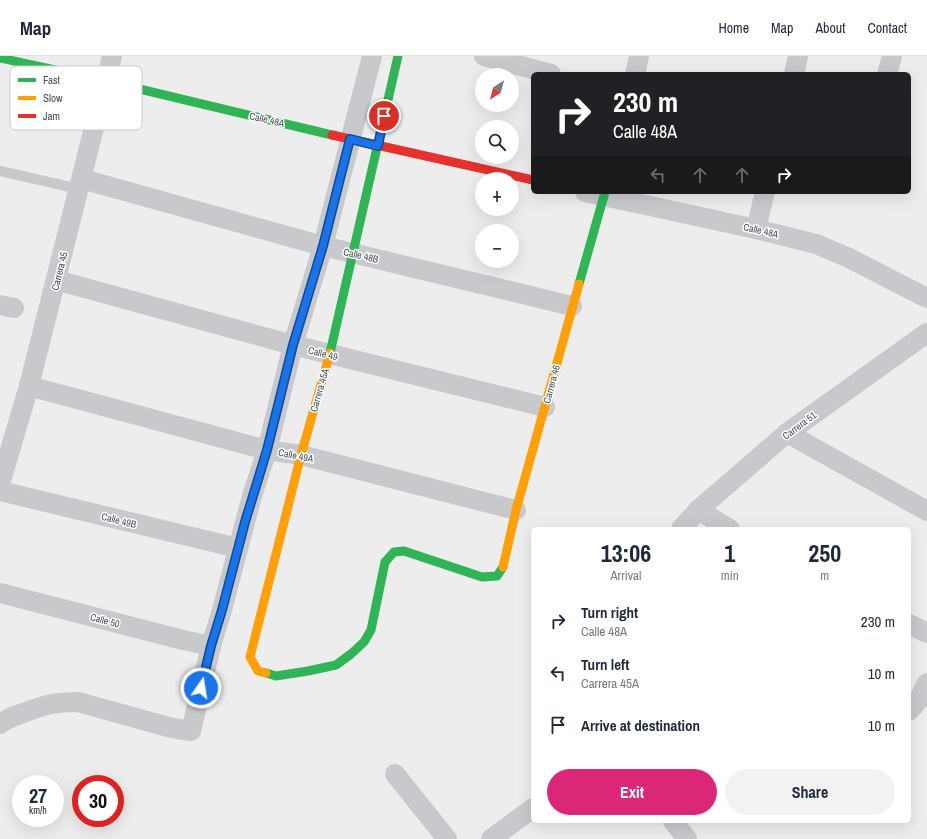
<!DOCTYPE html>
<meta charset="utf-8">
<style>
body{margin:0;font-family:"Archivo Narrow",sans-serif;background:#f2f2f3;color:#1f2937;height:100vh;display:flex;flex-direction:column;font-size:15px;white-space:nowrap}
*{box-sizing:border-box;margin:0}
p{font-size:13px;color:#747a83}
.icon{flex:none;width:22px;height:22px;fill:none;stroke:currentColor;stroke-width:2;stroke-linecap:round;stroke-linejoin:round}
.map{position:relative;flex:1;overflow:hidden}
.sheet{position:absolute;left:531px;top:471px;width:380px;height:296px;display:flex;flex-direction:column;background:#fff;border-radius:6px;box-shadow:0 4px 16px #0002}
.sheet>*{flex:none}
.hud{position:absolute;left:531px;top:16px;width:380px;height:122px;border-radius:6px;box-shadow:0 4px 16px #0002;background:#202124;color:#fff;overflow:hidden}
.needle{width:26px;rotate:216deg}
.tools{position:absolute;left:475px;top:12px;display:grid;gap:8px}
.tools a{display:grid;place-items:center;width:44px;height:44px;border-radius:50%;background:#fff;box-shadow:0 4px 16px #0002;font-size:20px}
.speed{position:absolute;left:12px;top:719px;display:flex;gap:8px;font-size:20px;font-weight:700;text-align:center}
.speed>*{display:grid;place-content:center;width:52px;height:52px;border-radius:50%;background:#fff;box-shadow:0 4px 16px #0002;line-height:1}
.speed small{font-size:10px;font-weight:400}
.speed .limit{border:6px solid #d22;background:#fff;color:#111}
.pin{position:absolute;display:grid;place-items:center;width:34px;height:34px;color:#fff;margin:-17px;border:2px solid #fff;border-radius:50%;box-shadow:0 1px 4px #0007}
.me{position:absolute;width:44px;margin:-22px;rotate:13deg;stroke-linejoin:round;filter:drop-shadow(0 0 3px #0008)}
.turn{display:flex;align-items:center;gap:14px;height:84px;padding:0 16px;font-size:18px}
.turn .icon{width:52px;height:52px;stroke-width:2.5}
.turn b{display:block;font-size:28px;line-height:34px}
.lanes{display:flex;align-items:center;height:38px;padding:0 16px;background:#0003;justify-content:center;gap:20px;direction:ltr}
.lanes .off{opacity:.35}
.eta{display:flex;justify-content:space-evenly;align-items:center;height:68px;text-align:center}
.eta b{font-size:24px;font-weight:700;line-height:28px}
.primary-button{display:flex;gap:8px;margin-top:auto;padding:8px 16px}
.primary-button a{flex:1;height:46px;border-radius:24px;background:#db2777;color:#fff;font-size:16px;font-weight:700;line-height:46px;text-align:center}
.primary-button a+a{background:#f2f2f3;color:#1f2937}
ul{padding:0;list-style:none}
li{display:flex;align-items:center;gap:12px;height:52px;padding:0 16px}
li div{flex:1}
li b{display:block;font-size:15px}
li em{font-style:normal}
header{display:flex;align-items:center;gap:24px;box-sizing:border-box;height:56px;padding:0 20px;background:#fff;border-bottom:1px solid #e0e1e3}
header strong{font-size:19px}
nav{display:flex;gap:22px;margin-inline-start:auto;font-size:14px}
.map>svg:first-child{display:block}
</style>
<header>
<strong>Map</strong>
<nav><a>Home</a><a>Map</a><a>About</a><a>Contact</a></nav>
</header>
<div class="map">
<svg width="927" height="783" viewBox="0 0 927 783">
<rect width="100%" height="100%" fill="#eeeded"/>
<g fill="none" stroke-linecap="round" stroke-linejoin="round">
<polyline stroke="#c7c9cc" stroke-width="10" points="0,115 79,133"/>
<g stroke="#c7c9cc" stroke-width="20">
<polyline points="484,0 551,18"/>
<polyline points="635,18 639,0"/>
<polyline points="794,18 798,0"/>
<polyline points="887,18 892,0"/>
<polyline points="82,123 323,190 572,250"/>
<polyline points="585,136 756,173 816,188 849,202 927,242"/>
<polyline points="756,173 765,136"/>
<polyline points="56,224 293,289 545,351"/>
<polyline points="0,249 14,252"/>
<polyline points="29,330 267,394 301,399 516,454"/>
<polyline points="787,377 927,455"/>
<polyline points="0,428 29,330 112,0"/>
<polyline points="0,435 238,492"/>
<polyline points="698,454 730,473"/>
<polyline points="681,473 698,454 787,377 927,277"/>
<polyline points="0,537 183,584 211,590"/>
<polyline points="909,568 927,577"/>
<polyline points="909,655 918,645 927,627"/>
<path d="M 0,668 C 8,662 14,660 23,657 C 44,649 55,646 78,646 L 172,672 L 191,675 L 211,590 L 222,554 L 252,440 L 267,394 L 293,289 L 323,190 L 372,0"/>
<polyline points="395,718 447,783"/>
<polyline points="673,765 687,783"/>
<polyline points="491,783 533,752"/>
</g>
<g stroke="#30b455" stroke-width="9">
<polyline points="0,2 106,25 332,79"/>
<polyline points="579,228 605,136"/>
<polyline points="330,297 398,0"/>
<polyline points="266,617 276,620 308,615 336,609 351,598 364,586 371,574 385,506 394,496 404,495 482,521 497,520 503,511"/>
</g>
<g stroke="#ff9f0a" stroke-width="9">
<polyline points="503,511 516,454 579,228"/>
<polyline points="266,617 258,615 250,601 301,399 330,297"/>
</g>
<polyline stroke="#e5322d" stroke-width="9" points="332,79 533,124"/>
</g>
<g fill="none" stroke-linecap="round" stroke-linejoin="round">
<g stroke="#114b97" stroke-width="10">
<polyline id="route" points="201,632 211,590 222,554 245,466 267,394 293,289 323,190 350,83 378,90 384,60"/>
</g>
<use href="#route" stroke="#1a73e8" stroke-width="7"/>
</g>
<g text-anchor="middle" stroke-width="3" stroke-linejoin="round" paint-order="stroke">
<g font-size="10" fill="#465058" stroke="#fff">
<text transform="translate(267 63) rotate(13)" y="4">Calle 48A</text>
<text transform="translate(761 174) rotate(13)" y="4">Calle 48A</text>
<text transform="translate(361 199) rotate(13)" y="4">Calle 48B</text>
<text transform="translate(59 215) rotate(-76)" y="4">Carrera 45</text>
<text transform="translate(323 297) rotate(14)" y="4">Calle 49</text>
<text transform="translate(551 328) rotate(-75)" y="4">Carrera 46</text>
<text transform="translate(319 334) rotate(-74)" y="4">Carrera 45A</text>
<text transform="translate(799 369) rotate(-37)" y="4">Carrera 51</text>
<text transform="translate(296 399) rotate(11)" y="4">Calle 49A</text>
<text transform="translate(119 464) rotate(14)" y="4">Calle 49B</text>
<text transform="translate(105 564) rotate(15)" y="4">Calle 50</text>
</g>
</g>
<rect x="10" y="10" width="132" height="64" rx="6" fill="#fff" stroke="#c8cacd" stroke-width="1"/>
<rect x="18" y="22" width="18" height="4" fill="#30b455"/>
<rect x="18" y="40" width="18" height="4" fill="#ff9f0a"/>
<rect x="18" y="58" width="18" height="4" fill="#e5322d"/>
<g font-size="11" fill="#465058">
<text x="43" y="28">Fast</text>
<text x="43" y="46">Slow</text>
<text x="43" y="64">Jam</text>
</g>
</svg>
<div class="tools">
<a><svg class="needle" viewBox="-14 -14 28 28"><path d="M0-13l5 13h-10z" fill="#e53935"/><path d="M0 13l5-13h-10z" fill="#747a83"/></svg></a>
<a><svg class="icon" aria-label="search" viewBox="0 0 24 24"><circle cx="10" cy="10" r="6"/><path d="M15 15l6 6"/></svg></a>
<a>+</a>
<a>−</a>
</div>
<div class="speed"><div>27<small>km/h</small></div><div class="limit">30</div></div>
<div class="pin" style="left:384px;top:60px;background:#d93025"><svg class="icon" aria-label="arrive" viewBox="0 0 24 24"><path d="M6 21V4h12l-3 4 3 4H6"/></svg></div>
<svg class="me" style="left:201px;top:632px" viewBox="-20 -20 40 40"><circle r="17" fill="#1a73e8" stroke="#fff" stroke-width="3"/><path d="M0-11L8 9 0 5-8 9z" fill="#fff"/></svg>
<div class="hud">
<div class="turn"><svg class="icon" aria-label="right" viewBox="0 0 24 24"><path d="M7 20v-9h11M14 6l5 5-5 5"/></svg><div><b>230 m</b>Calle 48A</div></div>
<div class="lanes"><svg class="icon off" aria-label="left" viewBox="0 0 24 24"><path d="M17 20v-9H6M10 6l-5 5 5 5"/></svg><svg class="icon off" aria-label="ahead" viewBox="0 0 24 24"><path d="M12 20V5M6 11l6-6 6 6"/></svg><svg class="icon off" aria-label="ahead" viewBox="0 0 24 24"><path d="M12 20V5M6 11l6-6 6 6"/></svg><svg class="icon" aria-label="right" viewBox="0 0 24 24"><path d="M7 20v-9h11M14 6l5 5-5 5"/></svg></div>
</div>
<section class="sheet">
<div class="eta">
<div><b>13:06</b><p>Arrival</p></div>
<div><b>1</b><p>min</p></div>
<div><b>250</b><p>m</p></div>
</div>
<ul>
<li><svg class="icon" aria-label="right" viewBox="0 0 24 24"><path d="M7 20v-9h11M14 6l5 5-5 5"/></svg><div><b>Turn right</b><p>Calle 48A</p></div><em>230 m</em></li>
<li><svg class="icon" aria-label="left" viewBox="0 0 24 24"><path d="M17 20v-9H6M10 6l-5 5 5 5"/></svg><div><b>Turn left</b><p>Carrera 45A</p></div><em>10 m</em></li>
<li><svg class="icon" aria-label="arrive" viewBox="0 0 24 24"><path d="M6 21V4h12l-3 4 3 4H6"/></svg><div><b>Arrive at destination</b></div><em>10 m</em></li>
</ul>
<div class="primary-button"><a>Exit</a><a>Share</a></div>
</section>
</div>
